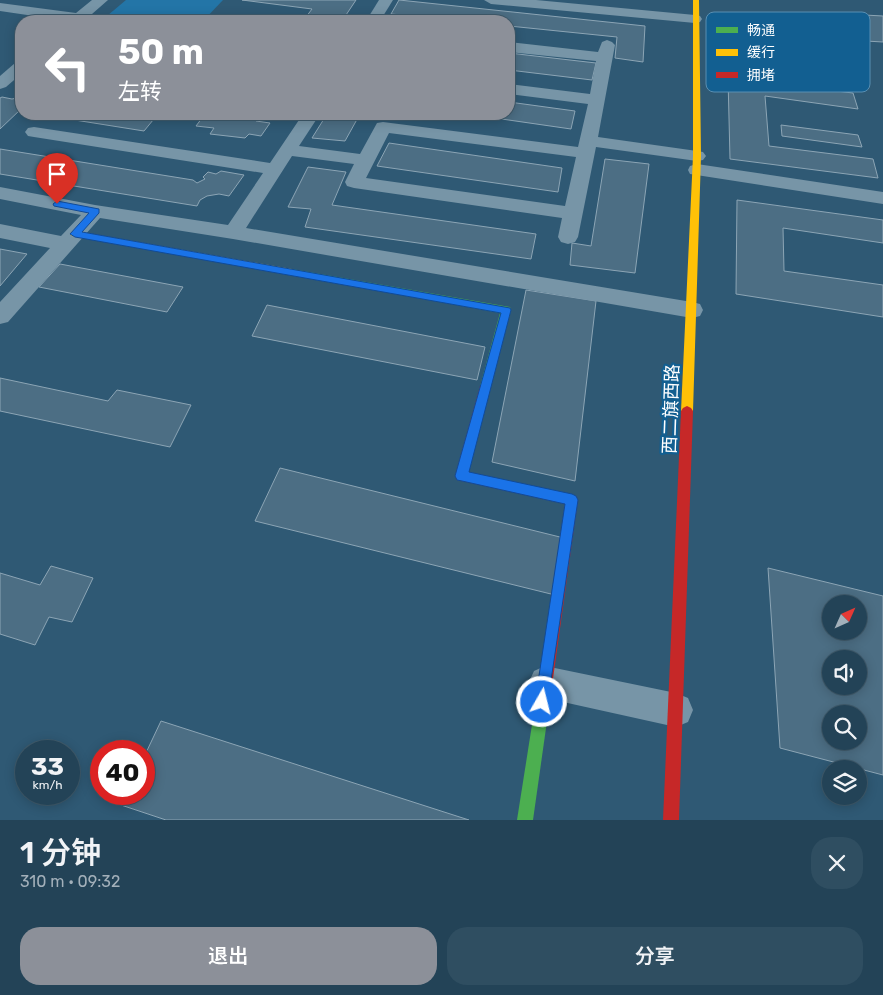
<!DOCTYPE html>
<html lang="zh">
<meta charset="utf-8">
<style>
body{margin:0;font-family:Rubik,"Noto Sans SC",sans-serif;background:#2f4e61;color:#f1f3f6;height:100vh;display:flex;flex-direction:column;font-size:19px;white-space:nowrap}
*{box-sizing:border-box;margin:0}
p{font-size:16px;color:#a3b0ba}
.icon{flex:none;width:28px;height:28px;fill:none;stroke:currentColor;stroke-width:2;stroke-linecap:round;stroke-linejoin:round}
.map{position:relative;height:820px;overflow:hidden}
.panel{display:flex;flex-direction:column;background:#234357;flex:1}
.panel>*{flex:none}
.banner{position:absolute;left:15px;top:15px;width:500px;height:105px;border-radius:20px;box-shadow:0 2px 12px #0003,0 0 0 1px #405c6d;background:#8c9099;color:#fff;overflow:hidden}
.needle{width:32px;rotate:45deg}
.fabs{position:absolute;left:822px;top:595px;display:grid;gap:10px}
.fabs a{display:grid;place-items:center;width:45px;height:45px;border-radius:50%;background:#234357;box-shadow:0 2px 12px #0003,0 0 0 1px #405c6d;font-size:25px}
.speed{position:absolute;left:15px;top:740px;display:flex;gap:10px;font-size:25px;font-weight:700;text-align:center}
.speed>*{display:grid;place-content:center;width:65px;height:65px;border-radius:50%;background:#234357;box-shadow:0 2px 12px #0003,0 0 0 1px #405c6d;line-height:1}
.speed small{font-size:12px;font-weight:400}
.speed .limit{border:8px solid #d22;background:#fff;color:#111}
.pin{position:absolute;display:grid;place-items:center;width:42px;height:42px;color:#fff;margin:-51px -21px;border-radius:50% 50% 50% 0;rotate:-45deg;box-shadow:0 0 5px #0007}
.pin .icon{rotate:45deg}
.me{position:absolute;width:55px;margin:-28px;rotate:8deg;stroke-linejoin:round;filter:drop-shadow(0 0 4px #0008)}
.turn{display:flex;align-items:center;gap:18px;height:105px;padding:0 20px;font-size:22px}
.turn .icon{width:65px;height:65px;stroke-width:2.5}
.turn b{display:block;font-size:35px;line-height:42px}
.round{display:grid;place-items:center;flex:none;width:52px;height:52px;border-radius:20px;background:#2f4e61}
.head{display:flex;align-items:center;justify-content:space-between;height:85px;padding:0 20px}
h1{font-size:30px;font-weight:600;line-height:38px}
.action{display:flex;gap:10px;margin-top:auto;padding:10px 20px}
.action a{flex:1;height:58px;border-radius:20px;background:#8c9099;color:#fff;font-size:20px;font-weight:600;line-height:58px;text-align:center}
.action a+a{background:#2f4e61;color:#f1f3f6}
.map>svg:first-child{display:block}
</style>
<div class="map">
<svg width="883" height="820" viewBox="0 0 883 820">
<rect width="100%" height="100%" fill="#2f5974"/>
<polygon fill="#2375a7" points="126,0 223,0 203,21 101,21"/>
<g fill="#4c6e84" stroke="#8ca5b5" fill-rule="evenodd">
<polygon points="242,0 356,0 342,21 303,21 312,9"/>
<polygon points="399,0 645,26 643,62 615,58 617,37 509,26 509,21 464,21 391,14"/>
<polygon points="846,14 883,16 883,42 848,40"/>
<polygon points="509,53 596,63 592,80 509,70"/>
<polygon points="728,78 853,93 858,109 765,96 769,146 873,159 878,178 730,159"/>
<polygon points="2,97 12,99 21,97 21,109 0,129 0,98"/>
<polygon points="509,102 575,111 571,129 467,114 509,114"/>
<polygon points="37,114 158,114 144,131"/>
<polygon points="205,114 261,114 256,121 270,123 261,136 249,134 245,138 210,134 214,128 196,126"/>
<polygon points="327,114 360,114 345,141 312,138"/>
<polygon points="781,125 858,135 862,147 782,136"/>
<polygon points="389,143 562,168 558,192 377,166"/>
<polygon points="0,149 193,180 197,183 205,179 203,177 208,172 216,174 221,171 244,175 229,196 219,194 207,196 200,200 197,206 0,174"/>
<polygon points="605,159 649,164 635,273 570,265 572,243 591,246"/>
<polygon points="308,167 346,172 332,205 536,234 531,259 305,227 311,209 288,207"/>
<polygon points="737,200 883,220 883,243 783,228 784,271 883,285 883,317 736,294"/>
<polygon points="0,249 27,254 0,286"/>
<polygon points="60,264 183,287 167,312 39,287"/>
<polygon points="526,290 596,301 575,481 492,462"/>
<polygon points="267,305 485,347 477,380 252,336"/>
<polygon points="0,378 108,401 117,390 191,405 170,447 0,411"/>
<polygon points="280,468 564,538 555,595 255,521"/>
<polygon points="51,566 93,578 72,622 49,617 35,645 0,634 0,573 40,585"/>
<path d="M 768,568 L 883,596 L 883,775 L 780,748 ZM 831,604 L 859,604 L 859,631 L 831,631 ZM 831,659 L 859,659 L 859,686 L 831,686 ZM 831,714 L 859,714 L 859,741 L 831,741 Z"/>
<polygon points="161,721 469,820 166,820 121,805 126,794 144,794 144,757"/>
</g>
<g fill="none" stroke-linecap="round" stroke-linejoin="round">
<g fill="#7795a7" fill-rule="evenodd">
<polygon points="92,0 108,0 84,21 68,21 0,11 0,3 76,13"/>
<polygon points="379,0 393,0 380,21 366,21"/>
<polygon points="484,0 536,0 695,15 700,16 702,19 700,22 695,23 491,4"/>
<path d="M 607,40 L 612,42 L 615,45 L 598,137 L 697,151 L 703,152 L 706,156 L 703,160 L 697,161 L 596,147 L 578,237 L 575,242 L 568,244 L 561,242 L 558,237 L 562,218 L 354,188 L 347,186 L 345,182 L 354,164 L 292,156 L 246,228 L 692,302 L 700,304 L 703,310 L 700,316 L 692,318 L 233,239 L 100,218 L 8,322 L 0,324 L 0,302 L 50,248 L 0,238 L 0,224 L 61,236 L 81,215 L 0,199 L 0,187 L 95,205 L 228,225 L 263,173 L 34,137 L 28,136 L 25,132 L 28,128 L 34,127 L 270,163 L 303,114 L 320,114 L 299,146 L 360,154 L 377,123 L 383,122 L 578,147 L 588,104 L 509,94 L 509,84 L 590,94 L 596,61 L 509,52 L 509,42 L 598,52 L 602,42 ZM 389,133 L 576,157 L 565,206 L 366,178 Z"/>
<polygon points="21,61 21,74 6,87 0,89 0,76 15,63"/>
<polygon points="697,164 883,192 883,204 690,174 688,170 690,166"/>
<polygon points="545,666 676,693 688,698 693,710 688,722 676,727 545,698 534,693 529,682 534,671"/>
</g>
<g fill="#4caf50" fill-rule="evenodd">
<polygon points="292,269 510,307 511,310 489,389 481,389 480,386 500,313 289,274 287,272"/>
<polygon points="544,686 549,688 551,693 533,820 517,820 537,693 539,688"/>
</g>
<g fill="#ffc107" fill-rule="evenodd">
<polygon points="693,0 699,0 701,156 693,411 691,414 683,414 681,411 693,156"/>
<polygon points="75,231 292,269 297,272 292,275 72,236 70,234"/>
</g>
<g fill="#c62828" fill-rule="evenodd">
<polygon points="485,382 490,386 468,472 572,495 576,496 578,500 551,693 549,698 544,700 539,698 537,693 565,504 457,480 455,476 480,386"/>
<polygon points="687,406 691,408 693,411 679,820 663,820 681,411 683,408"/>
</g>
</g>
<polygon fill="#1a73e8" stroke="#114b97" points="57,201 99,209 99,213 82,232 510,308 511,310 469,472 572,494 576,496 578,500 547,707 542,709 537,707 535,702 565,504 462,481 457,480 455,476 501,313 75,237 70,234 89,213 54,206 53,204"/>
<g text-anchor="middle" stroke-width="4.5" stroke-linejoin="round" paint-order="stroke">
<g font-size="18" fill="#fff" stroke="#125f91">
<text transform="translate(671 409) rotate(-88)" y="6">西二旗西路</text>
</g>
</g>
<rect x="706" y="12" width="164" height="80" rx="8" fill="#125f91" stroke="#598fb2" stroke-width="1"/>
<rect x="716" y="27" width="22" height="6" fill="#4caf50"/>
<rect x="716" y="49" width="22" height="7" fill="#ffc107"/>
<rect x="716" y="72" width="22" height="6" fill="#c62828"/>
<g font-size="14" fill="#fff">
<text x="747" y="35">畅通</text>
<text x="747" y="57">缓行</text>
<text x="747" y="80">拥堵</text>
</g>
</svg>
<div class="fabs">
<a><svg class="needle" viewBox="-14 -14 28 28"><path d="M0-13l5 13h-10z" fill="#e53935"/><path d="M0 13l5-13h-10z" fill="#a3b0ba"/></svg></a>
<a><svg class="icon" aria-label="sound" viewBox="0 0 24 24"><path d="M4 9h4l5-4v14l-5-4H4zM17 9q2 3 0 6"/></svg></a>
<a><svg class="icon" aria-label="search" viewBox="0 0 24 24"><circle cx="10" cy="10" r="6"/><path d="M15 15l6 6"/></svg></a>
<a><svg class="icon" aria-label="layers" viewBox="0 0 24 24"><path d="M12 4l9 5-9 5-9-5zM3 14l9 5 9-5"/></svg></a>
</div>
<div class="speed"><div>33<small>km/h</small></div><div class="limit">40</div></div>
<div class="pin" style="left:57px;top:204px;background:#d93025"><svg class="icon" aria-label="arrive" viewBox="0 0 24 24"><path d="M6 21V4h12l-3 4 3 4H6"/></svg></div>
<svg class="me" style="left:542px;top:702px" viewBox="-20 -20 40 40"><circle r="17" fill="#1a73e8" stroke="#fff" stroke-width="3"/><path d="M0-11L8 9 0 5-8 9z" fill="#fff"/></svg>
<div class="banner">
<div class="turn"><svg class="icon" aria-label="left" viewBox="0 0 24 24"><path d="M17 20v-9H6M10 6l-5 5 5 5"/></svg><div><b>50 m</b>左转</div></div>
</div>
</div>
<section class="panel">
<div class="head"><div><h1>1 分钟</h1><p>310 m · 09:32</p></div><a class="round"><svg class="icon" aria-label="close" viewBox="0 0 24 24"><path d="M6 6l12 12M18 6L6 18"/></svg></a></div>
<div class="action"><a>退出</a><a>分享</a></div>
</section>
